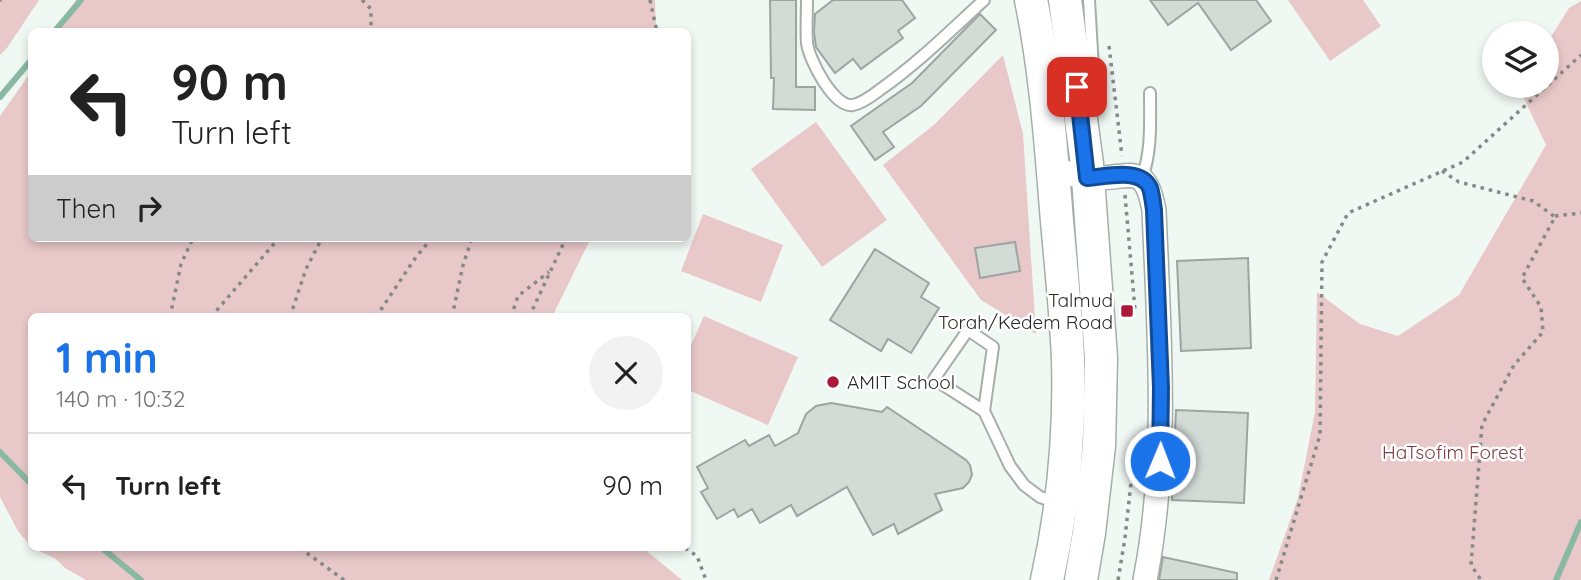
<!DOCTYPE html>
<meta charset="utf-8">
<style>
body{margin:0;font-family:Quicksand,sans-serif;background:#f2f2f2;color:#222;height:100vh;display:flex;flex-direction:column;font-size:26px;white-space:nowrap}
*{box-sizing:border-box;margin:0}
p{font-size:23px;color:#767676}
.icon{flex:none;width:38px;height:38px;fill:none;stroke:currentColor;stroke-width:2;stroke-linecap:round;stroke-linejoin:round}
.map{position:relative;flex:1;overflow:hidden}
.details{position:absolute;left:28px;top:313px;width:663px;height:238px;display:flex;flex-direction:column;background:#fff;border-radius:10px;box-shadow:0 4px 10px #0003}
.details>*{flex:none}
.top-card{position:absolute;left:28px;top:28px;width:663px;height:214px;border-radius:10px;box-shadow:0 4px 10px #0003;background:#fff;color:#222;overflow:hidden}
.controls{position:absolute;left:1482px;top:21px;display:grid;gap:14px}
.controls a{display:grid;place-items:center;width:77px;height:77px;border-radius:50%;background:#fff;box-shadow:0 4px 10px #0003;font-size:35px}
.pin{position:absolute;display:grid;place-items:center;width:60px;height:60px;color:#fff;margin:-30px;border-radius:14px;box-shadow:0 4px 10px #0006}
.me{position:absolute;width:77px;margin:-38px;rotate:1deg;stroke-linejoin:round;filter:drop-shadow(0 0 5px #0008)}
.turn{display:flex;align-items:center;gap:24px;height:147px;padding:0 28px;font-size:32px}
.turn .icon{width:91px;height:91px;stroke-width:2.5}
.turn b{display:block;font-size:49px;line-height:60px}
.then{display:flex;align-items:center;height:66px;padding:0 28px;background:#0003;gap:14px;font-size:26px}
.round{display:grid;place-items:center;flex:none;width:74px;height:74px;border-radius:37px;background:#f2f2f2}
.head{display:flex;align-items:center;justify-content:space-between;height:119px;padding:0 28px}
h1{font-size:42px;font-weight:700;line-height:52px;color:#1a73e8}
ul{padding:0;list-style:none}
li{display:flex;align-items:center;gap:21px;height:105px;padding:0 28px;border-top:2px solid #e0e0e0}
li div{flex:1}
li b{display:block;font-size:26px}
li em{font-style:normal}
.map>svg:first-child{display:block}
</style>
<div class="map">
<svg width="1581" height="580" viewBox="0 0 1581 580">
<rect width="100%" height="100%" fill="#f0f8f4"/>
<g fill="#e9c8c9">
<polygon points="0,0 39,0 7,48 0,55"/>
<polygon points="76,0 655,0 656,31 56,31"/>
<polygon points="1288,0 1363,0 1381,26 1330,61"/>
<polygon points="1581,1 1581,580 1269,580 1298,498 1315,412 1317,292 1360,324 1398,336 1459,295 1546,145 1518,86 1547,86 1547,43 1569,8"/>
<polygon points="1003,55 1023,134 1036,334 981,300 883,165 935,124"/>
<polygon points="31,72 32,238 591,238 552,317 32,317 31,547 18,531 0,497 0,116"/>
<polygon points="816,122 887,220 822,267 751,169"/>
<polygon points="703,214 783,245 761,302 681,271"/>
<polygon points="704,316 798,357 768,425 688,390 688,352"/>
<polygon points="33,548 643,548 682,580 86,580 65,568 56,559"/>
</g>
<g fill="none" stroke-linecap="round" stroke-linejoin="round">
<g stroke="#8ab9a3" stroke-width="6">
<polyline points="54,32 81,0"/>
<polyline points="0,97 32,59"/>
<polyline points="0,452 32,485"/>
<polyline points="102,548 141,580"/>
<polyline points="1556,580 1581,522"/>
</g>
</g>
<g fill="#d3dbd7" stroke="#9da4a1" stroke-width="2">
<polygon points="770,0 796,0 796,87 815,87 815,110 773,109 774,78 771,78"/>
<polygon points="833,0 902,0 915,18 898,31 903,38 861,69 853,59 835,73 816,47 814,32 815,14"/>
<polygon points="1150,0 1256,0 1271,21 1231,50 1198,3 1168,25"/>
<polygon points="980,14 996,30 921,106 883,132 894,147 875,160 851,126 912,83"/>
<polygon points="1015,242 1020,271 980,278 975,248"/>
<polygon points="875,249 929,283 921,297 939,308 911,353 888,339 881,351 830,320"/>
<polygon points="1248,258 1251,348 1181,351 1177,261"/>
<polygon points="831,403 882,412 887,407 966,460 970,465 972,475 969,482 963,488 935,494 942,510 898,534 894,524 873,535 847,487 797,516 791,505 760,523 752,509 738,517 734,509 717,519 701,492 708,488 697,467 745,440 749,446 769,435 775,446 798,433 806,414 816,406"/>
<polygon points="1176,410 1248,413 1244,503 1172,500"/>
<polygon points="1163,557 1237,573 1237,580 1159,580"/>
</g>
<g fill="none" stroke-linecap="round" stroke-linejoin="round">
<g stroke="#a6aeaa" stroke-width="14">
<g id="service">
<path d="M 807,0 C 807,14 806,29 807,43 C 809,60 834,108 853,105 C 863,103 873,95 881,89 C 918,63 950,31 984,0"/>
<polyline points="1089,0 1093,68 1090,96"/>
<path d="M 1142,178 C 1152,150 1150,123 1150,93"/>
<polyline points="984,411 993,347 968,330 934,379 984,411 1010,466 1024,485 1040,497 1058,503"/>
</g>
</g>
<g stroke="#a6aeaa" stroke-width="26">
<path id="minor" d="M 1053,168 C 1065,171 1078,178 1090,178 C 1130,180 1144,159 1154,210 C 1159,334 1169,458 1145,580"/>
</g>
<g stroke="#a6aeaa" stroke-width="35">
<g id="secondary">
<path d="M 1031,0 C 1046,72 1051,148 1057,221 C 1061,267 1066,313 1068,359 C 1070,432 1063,509 1047,580"/>
<polyline points="1065,0 1087,164 1101,358 1099,446 1089,533 1081,580"/>
</g>
</g>
<g stroke="#858a87" stroke-width="3.5" stroke-dasharray="3.5 5" stroke-linecap="butt">
<polyline points="362,0 371,9 371,32"/>
<polyline points="650,0 657,32"/>
<polyline points="0,1 1,0"/>
<polyline points="1109,46 1122,156"/>
<polyline points="1442,171 1459,182 1533,201 1555,217 1522,278 1541,307 1543,332 1514,365 1482,425 1471,565 1481,580"/>
<polyline points="1125,195 1135,310"/>
<polyline points="1555,216 1581,213"/>
<polyline points="170,317 181,264 193,238"/>
<polyline points="211,317 279,238"/>
<polyline points="290,317 306,269 322,238"/>
<polyline points="376,317 416,257 432,238"/>
<polyline points="452,317 463,265 472,238"/>
<polyline points="511,317 518,296 549,272"/>
<polyline points="529,317 566,238"/>
<polyline points="300,548 344,580"/>
<polyline points="685,548 697,556 706,580"/>
<polyline points="1118,580 1125,538 1136,436"/>
<polyline points="1276,580 1320,435 1322,262 1348,213 1463,162 1581,55"/>
</g>
<use href="#service" stroke="#fff" stroke-width="10"/>
<use href="#minor" stroke="#fff" stroke-width="23"/>
<use href="#secondary" stroke="#fff" stroke-width="32"/>
</g>
<g fill="none" stroke-linecap="round" stroke-linejoin="round">
<g stroke="#114b97" stroke-width="18">
<path id="route" d="M 1077,87 L 1087,178 C 1105,177 1141,167 1150,188 C 1152,194 1153,203 1154,210 L 1161,388 L 1160,461"/>
</g>
<use href="#route" stroke="#1a73e8" stroke-width="12"/>
</g>
<g fill="#ad1838" stroke="#fff" stroke-width="2.5">
<rect x="1120" y="304" width="14" height="14" rx="3.5"/>
<circle cx="833" cy="382" r="7"/>
</g>
<g text-anchor="middle" stroke-width="5" stroke-linejoin="round" paint-order="stroke">
<g font-size="19" fill="#272a28" stroke="#fff" text-anchor="end">
<text x="1113" y="307">Talmud<tspan x="1113" dy="22">Torah/Kedem Road</tspan></text>
<text x="847" y="389" text-anchor="start">AMIT School</text>
</g>
<g font-size="19" fill="#7e3e43" stroke="#fff">
<text x="1453" y="459">HaTsofim Forest</text>
</g>
</g>
</svg>
<div class="controls">
<a><svg class="icon" aria-label="layers" viewBox="0 0 24 24"><path d="M12 4l9 5-9 5-9-5zM3 14l9 5 9-5"/></svg></a>
</div>
<div class="pin" style="left:1077px;top:87px;background:#d93025"><svg class="icon" aria-label="arrive" viewBox="0 0 24 24"><path d="M6 21V4h12l-3 4 3 4H6"/></svg></div>
<svg class="me" style="left:1160px;top:461px" viewBox="-20 -20 40 40"><circle r="17" fill="#1a73e8" stroke="#fff" stroke-width="3"/><path d="M0-11L8 9 0 5-8 9z" fill="#fff"/></svg>
<div class="top-card">
<div class="turn"><svg class="icon" aria-label="left" viewBox="0 0 24 24"><path d="M17 20v-9H6M10 6l-5 5 5 5"/></svg><div><b>90 m</b>Turn left</div></div>
<div class="then">Then<svg class="icon" aria-label="right" viewBox="0 0 24 24"><path d="M7 20v-9h11M14 6l5 5-5 5"/></svg></div>
</div>
<section class="details">
<div class="head"><div><h1>1 min</h1><p>140 m · 10:32</p></div><a class="round"><svg class="icon" aria-label="close" viewBox="0 0 24 24"><path d="M6 6l12 12M18 6L6 18"/></svg></a></div>
<ul>
<li><svg class="icon" aria-label="left" viewBox="0 0 24 24"><path d="M17 20v-9H6M10 6l-5 5 5 5"/></svg><div><b>Turn left</b></div><em>90 m</em></li>
</ul>
</section>
</div>
